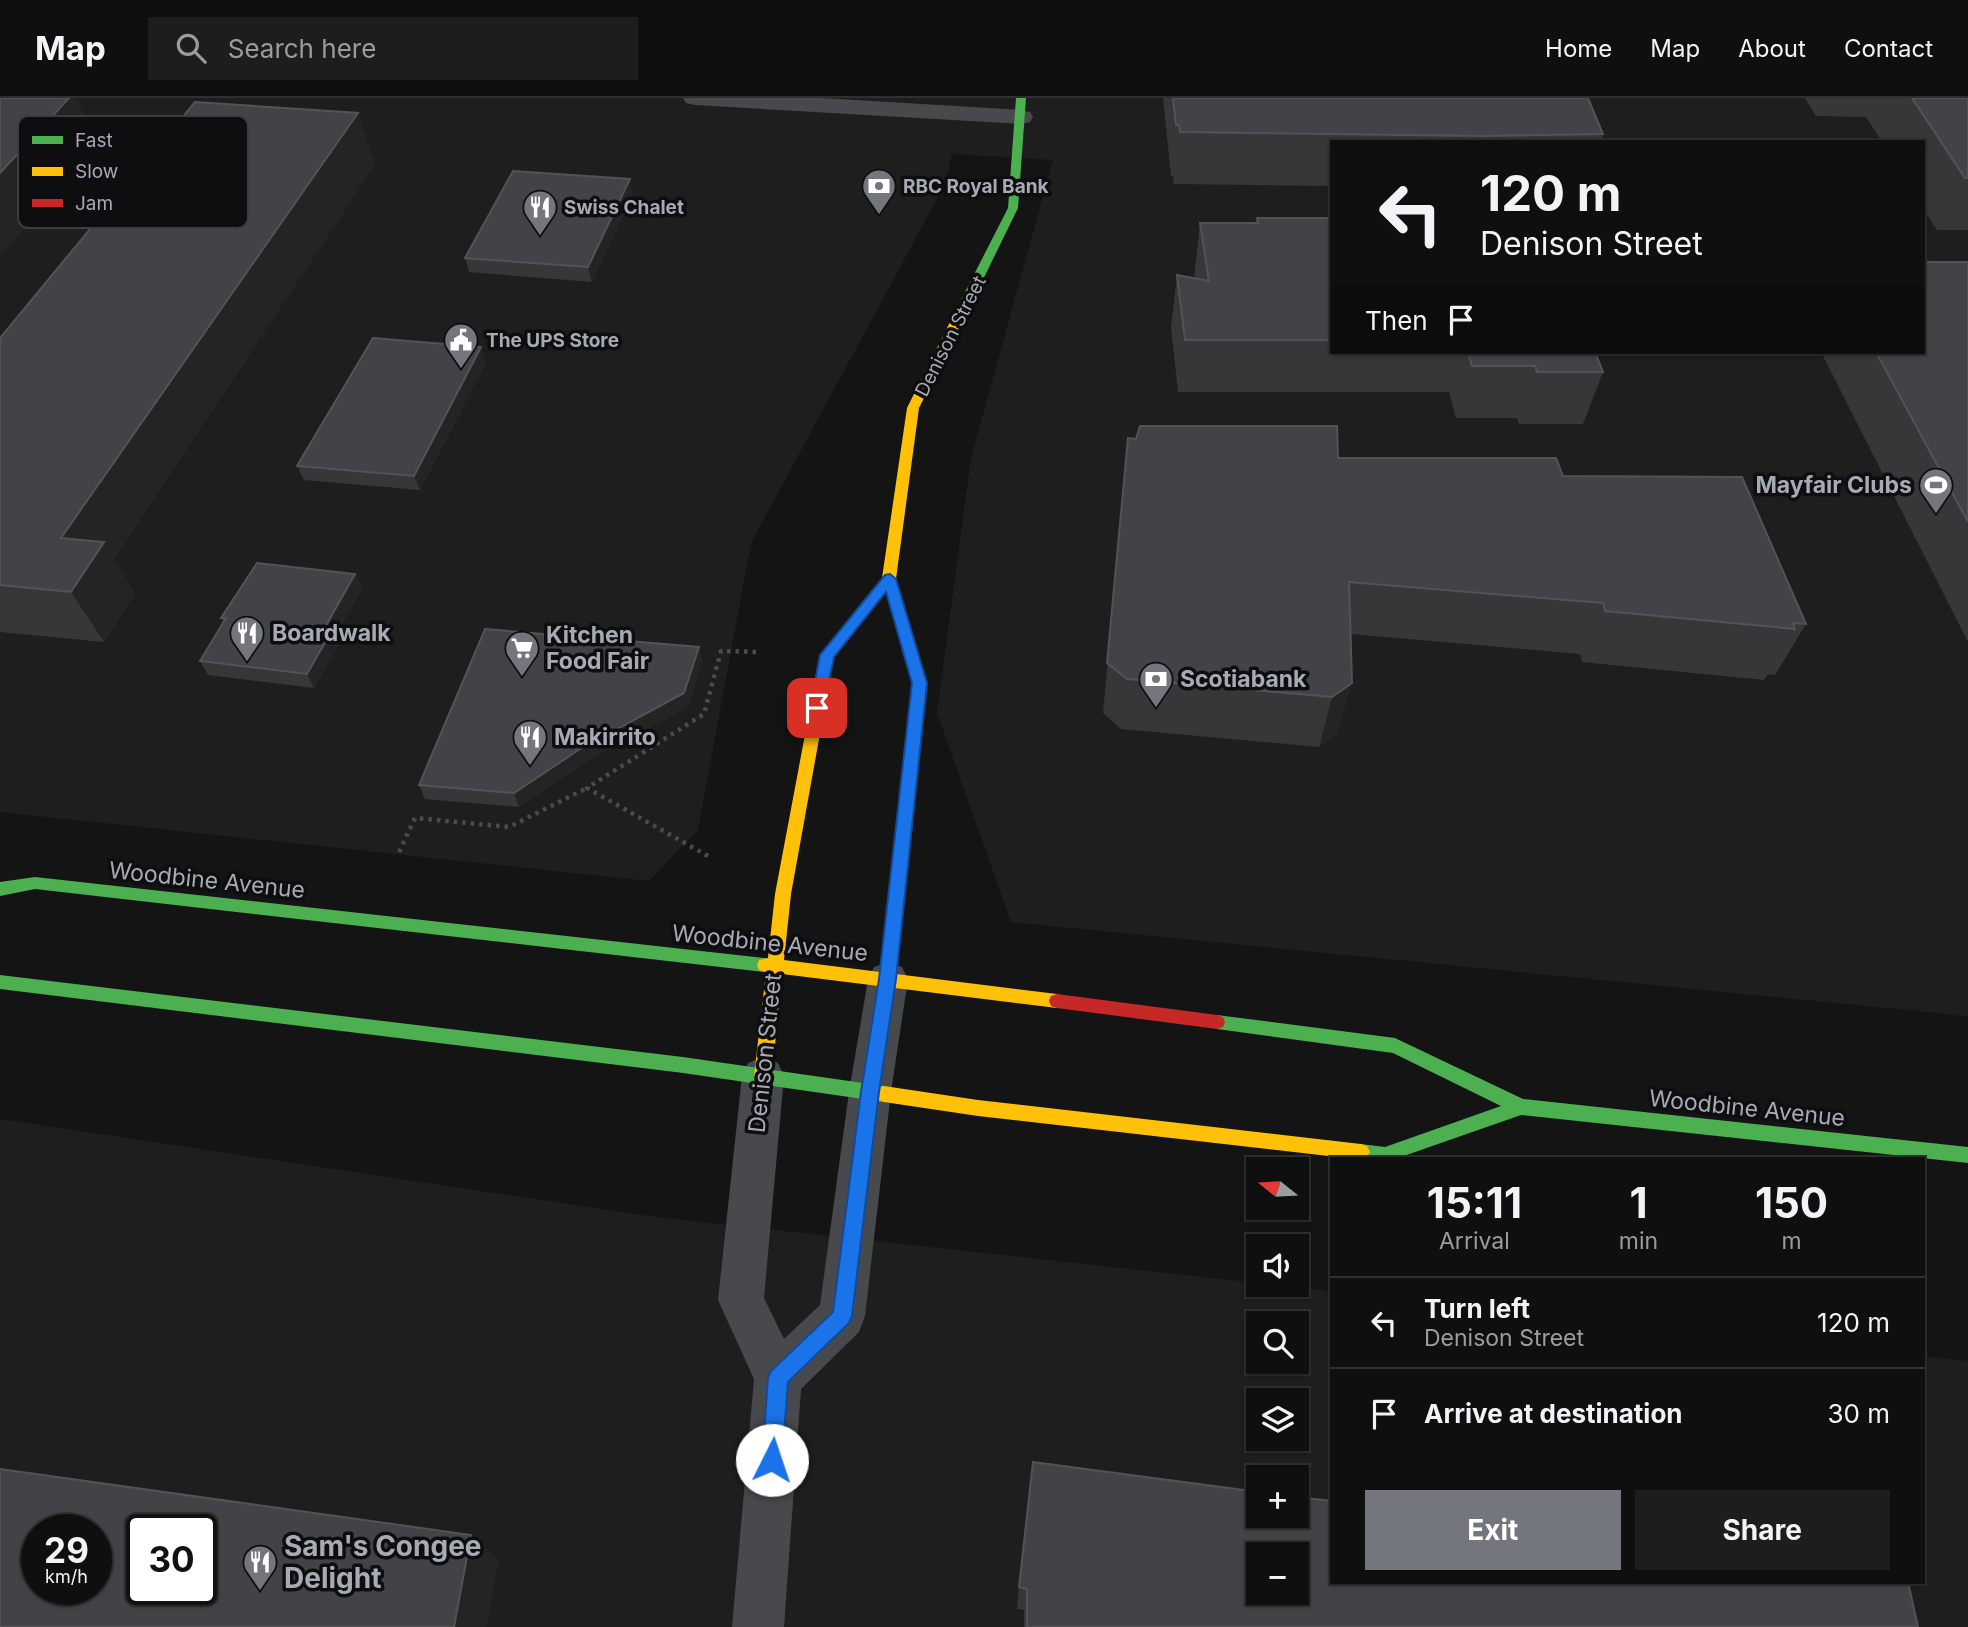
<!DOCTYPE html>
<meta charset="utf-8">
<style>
body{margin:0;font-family:Inter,sans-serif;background:#1d1d1d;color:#f1f3f6;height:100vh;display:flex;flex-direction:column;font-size:26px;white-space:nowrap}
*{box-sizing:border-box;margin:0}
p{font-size:23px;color:#9b9c9e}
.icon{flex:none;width:38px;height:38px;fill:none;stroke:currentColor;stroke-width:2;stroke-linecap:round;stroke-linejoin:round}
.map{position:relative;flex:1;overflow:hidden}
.panel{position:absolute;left:1330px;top:1059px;width:595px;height:427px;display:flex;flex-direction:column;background:#0f0f0f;border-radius:0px;box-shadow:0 2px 5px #0004,0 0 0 2px #2f2f2f}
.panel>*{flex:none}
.top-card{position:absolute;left:1330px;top:42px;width:595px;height:214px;border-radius:0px;box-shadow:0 2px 5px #0004,0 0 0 2px #2f2f2f;background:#0f0f0f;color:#f1f3f6;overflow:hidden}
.needle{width:46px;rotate:288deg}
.controls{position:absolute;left:1246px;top:1059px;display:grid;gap:14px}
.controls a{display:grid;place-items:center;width:63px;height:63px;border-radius:0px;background:#0f0f0f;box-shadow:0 2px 5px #0004,0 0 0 2px #2f2f2f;font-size:35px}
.speed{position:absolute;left:21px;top:1416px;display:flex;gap:14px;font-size:35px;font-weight:700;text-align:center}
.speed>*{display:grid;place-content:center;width:91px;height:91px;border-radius:50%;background:#0f0f0f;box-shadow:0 2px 5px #0004,0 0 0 2px #2f2f2f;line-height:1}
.speed small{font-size:18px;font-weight:400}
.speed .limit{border:4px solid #111;border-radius:10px;background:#fff;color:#111}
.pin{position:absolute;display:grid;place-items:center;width:60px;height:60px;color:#fff;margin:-30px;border-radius:14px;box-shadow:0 4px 10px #0006}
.me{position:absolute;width:77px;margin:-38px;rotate:4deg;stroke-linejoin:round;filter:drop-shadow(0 0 5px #0008)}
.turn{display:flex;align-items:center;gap:24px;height:147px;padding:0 35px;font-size:32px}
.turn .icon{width:91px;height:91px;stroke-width:2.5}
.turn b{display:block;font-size:49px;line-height:60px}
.then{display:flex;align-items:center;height:66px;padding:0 35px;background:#0003;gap:14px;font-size:26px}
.eta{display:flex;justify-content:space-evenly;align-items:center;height:119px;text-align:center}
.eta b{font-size:42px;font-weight:700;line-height:49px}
.cta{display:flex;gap:14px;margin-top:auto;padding:14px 35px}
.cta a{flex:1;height:80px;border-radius:0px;background:#73767c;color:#fff;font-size:28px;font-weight:700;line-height:80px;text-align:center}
.cta a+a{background:#1d1d1d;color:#f1f3f6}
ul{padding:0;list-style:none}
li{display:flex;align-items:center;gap:21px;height:91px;padding:0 35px;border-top:2px solid #2f2f2f}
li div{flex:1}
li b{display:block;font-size:26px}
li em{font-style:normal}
header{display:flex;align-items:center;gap:42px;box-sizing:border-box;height:98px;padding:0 35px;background:#0f0f0f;border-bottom:2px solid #2f2f2f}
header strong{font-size:33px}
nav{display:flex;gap:38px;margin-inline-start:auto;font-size:24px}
.search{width:490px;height:63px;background:#1d1d1d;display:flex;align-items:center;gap:18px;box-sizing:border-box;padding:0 24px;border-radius:0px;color:#9b9c9e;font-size:26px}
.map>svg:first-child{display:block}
</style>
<header>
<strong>Map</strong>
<div class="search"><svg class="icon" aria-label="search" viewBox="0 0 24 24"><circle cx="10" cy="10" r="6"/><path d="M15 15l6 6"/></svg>Search here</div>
<nav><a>Home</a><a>Map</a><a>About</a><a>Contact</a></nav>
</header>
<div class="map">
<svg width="1968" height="1529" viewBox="0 0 1968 1529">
<rect width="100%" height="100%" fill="#141414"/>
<g fill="#1e1e1f" fill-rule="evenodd">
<path d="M 0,0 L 1968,0 L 1968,918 L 1011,824 L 937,615 L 971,360 L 1053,62 L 952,56 L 945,86 L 751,445 L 698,732 L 649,783 L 0,714 ZM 1332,44 L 1923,44 L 1923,254 L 1332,254 Z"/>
<path d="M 0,1021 L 656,1119 L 1332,1193 L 1332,1484 L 1923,1484 L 1923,1258 L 1968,1263 L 1968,1529 L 0,1529 ZM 1258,1225 L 1297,1225 L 1297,1264 L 1258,1264 ZM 1258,1302 L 1297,1302 L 1297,1340 L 1258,1340 ZM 1258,1379 L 1297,1379 L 1297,1418 L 1258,1418 ZM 37,1432 L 96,1432 L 96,1491 L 37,1491 ZM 142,1432 L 201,1432 L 201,1491 L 142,1491 ZM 1258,1456 L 1297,1456 L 1297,1494 L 1258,1494 Z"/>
</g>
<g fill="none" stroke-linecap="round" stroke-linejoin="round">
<g stroke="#4a4b4e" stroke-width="4.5" stroke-dasharray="3.5 5" stroke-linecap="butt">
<polyline points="399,754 415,720 509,729 587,690"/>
<polyline points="708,758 587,690 704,616 721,553 760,554"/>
</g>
<g fill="#48494d" fill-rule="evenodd">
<polygon points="683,0 822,0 1021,12 1030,14 1033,19 1030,24 1021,26 695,7 686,5"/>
<polygon points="888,864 902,869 908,881 891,994 865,1218 859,1234 801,1291 784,1529 732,1529 754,1281 718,1202 742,978 748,965 763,959 778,965 784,978 764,1200 784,1241 820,1207 849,994 868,881 874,869"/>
</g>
<g fill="#4caf50" fill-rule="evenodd">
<polygon points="1016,0 1026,0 1018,110 974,200 968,203 962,200 1008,110"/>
<polygon points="35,779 765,860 771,862 773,867 771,872 765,874 35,791 0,798 0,784"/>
<polygon points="0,877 683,959 884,988 890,990 893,996 890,1002 884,1004 683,975 0,891"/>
<polygon points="1217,917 1395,940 1523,1001 1968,1049 1968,1065 1521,1017 1398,1060 1356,1060 1352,1054 1355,1048 1361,1046 1385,1049 1501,1008 1393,955 1217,931 1211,929 1209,924 1211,919"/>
</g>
<g fill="#ffc107" fill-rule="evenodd">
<polygon points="968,197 974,200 919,310 896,481 927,585 921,643 914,649 907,643 913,585 886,494 834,558 791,796 784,862 1057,896 1063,898 1065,903 1063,908 1057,910 782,876 772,978 769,983 763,986 757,983 754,978 766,874 759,872 757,867 759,862 768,860 775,796 820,557 882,480 907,310 962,200"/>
<polygon points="884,988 978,1002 1361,1046 1367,1048 1370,1054 1366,1060 1346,1060 978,1018 884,1004 878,1002 875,996 878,990"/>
</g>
<g fill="#c62828" fill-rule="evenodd">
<polygon points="914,637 921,643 896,881 894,886 888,888 882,886 880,881 907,643"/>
<polygon points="1057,896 1217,917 1223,919 1225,924 1223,929 1217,931 1057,910 1051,908 1049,903 1051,898"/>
</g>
</g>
<g fill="#363738">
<polygon points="1163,0 1588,0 1603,36 1601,44 1332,44 1332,88 1174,86 1173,78 1171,78"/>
<polygon points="1805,0 1968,0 1968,132 1937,132 1923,110 1923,44 1882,44 1866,19 1816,18"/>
<polygon points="375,66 114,461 135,496 104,544 0,534 0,240"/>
<polygon points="633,96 592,184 469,174 465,160"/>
<polygon points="1257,120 1332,120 1332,254 1595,254 1603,274 1583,326 1519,326 1517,320 1456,320 1449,294 1178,294 1171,229 1177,177 1194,180 1200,125 1256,125"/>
<polygon points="1968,164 1968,544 1821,254 1923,254"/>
<polygon points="486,264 420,392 304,382 297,368"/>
<polygon points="1128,340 1338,360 1563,378 1806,526 1775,577 1768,576 1764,582 1582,564 1580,556 1351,536 1338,635 1319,649 1121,631 1103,615"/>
<polygon points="355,476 362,490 334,541 338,548 314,590 208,577 200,563 224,525 221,520"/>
<polygon points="699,549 702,564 688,609 585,664 519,709 425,701 419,687"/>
<polygon points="1019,1489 1918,1529 1024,1529 1024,1512 1017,1511"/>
</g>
<g fill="#242424">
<polygon points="69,0 76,0 98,46 0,159 0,75"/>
<polygon points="358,15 375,66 114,461 135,496 104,544 71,494 61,440"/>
<polygon points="630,81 633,96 592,184 588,169"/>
<polygon points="481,249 486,264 420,392 414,378"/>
<polygon points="355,476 362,490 334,541 338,548 314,590 307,576 323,533"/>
<polygon points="699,549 702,564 688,609 585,664 519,709 514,695"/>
<polygon points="1352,585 1338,635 1319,649 1332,599"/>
<polygon points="471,1437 499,1462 487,1529 454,1529"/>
</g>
<g fill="#424346" stroke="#525357" stroke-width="2" fill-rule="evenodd">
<polygon points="0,0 69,0 0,75"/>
<polygon points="1173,0 1588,0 1603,36 1482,38 1180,34 1179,27 1176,27"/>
<polygon points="1912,0 1968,0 1968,80 1965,80"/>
<polygon points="195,4 358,15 61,440 104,444 71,494 0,487 0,240"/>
<polygon points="513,73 630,81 588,169 465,160"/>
<polygon points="1257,120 1332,120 1332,242 1185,242 1177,177 1209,183 1200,125 1258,125"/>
<polygon points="1923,164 1968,164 1968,424 1876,254 1923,254"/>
<polygon points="373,240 481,249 414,378 297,368"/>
<polygon points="1468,254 1595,254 1603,274 1537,274 1535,268 1472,268"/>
<polygon points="1140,328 1337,328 1338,360 1556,360 1563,378 1742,379 1806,526 1793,525 1795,531 1605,513 1603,505 1349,484 1352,585 1332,599 1127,581 1107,565 1128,340 1136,341"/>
<polygon points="257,465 355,476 323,533 331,534 307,576 200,563 226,520 221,520"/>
<polygon points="485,531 699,549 684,595 580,651 514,695 419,687"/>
<path d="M 1033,1364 L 1258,1394 L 1258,1418 L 1297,1418 L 1297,1399 L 1332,1403 L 1332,1484 L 1908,1484 L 1918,1529 L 1027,1529 L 1027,1491 L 1019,1489 ZM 1258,1456 L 1297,1456 L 1297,1494 L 1258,1494 Z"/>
<path d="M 0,1371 L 471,1437 L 454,1529 L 0,1529 ZM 37,1432 L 96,1432 L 96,1491 L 37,1491 ZM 142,1432 L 201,1432 L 201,1491 L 142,1491 Z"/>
</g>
<polygon fill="#1a73e8" stroke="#114b97" stroke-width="2" points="890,476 896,481 927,585 896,881 879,994 852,1218 849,1225 788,1284 782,1362 779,1369 772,1372 765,1369 762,1362 768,1280 771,1273 833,1214 861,994 879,881 912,585 886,494 834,559 822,614 812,614 810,610 820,557 885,477"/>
<defs>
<g id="bank-pin" transform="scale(1.75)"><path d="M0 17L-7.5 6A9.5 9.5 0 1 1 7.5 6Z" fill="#73767c" stroke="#0e0e10"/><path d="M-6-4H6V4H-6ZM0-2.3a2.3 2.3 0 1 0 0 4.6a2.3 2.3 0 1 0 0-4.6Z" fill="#fff"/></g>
<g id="restaurant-pin" transform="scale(1.75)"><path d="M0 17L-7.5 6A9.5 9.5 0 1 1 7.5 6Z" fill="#73767c" stroke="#0e0e10"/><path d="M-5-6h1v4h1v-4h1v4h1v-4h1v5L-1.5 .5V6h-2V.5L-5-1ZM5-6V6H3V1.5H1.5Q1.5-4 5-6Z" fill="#fff"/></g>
<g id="civic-pin" transform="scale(1.75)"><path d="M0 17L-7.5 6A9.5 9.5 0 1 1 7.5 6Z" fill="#73767c" stroke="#0e0e10"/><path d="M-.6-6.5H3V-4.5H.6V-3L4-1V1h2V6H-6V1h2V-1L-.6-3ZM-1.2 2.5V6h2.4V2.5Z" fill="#fff"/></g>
<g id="stadium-pin" transform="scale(1.75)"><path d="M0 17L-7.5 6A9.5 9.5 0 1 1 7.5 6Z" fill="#73767c" stroke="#0e0e10"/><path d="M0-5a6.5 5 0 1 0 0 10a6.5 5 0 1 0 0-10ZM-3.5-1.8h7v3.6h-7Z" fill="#fff"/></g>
<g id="supermarket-pin" transform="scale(1.75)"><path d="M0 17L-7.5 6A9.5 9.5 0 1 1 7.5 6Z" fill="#73767c" stroke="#0e0e10"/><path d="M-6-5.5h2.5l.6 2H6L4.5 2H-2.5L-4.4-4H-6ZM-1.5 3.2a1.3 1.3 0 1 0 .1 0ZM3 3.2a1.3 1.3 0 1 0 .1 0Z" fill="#fff"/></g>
</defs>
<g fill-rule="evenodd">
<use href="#bank-pin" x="879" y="88"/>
<use href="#restaurant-pin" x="540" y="109"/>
<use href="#civic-pin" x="461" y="242"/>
<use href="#stadium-pin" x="1936" y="387"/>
<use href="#restaurant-pin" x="247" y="535"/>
<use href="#supermarket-pin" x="522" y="550"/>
<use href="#bank-pin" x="1156" y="581"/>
<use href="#restaurant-pin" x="530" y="639"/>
<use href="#restaurant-pin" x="260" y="1464"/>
</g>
<g text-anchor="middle" stroke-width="7" stroke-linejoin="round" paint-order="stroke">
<g font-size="19" font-weight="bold" fill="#a6aab4" stroke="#0e0e10" text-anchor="start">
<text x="903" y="95">RBC Royal Bank</text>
<text x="564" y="116">Swiss Chalet</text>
<text x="486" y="249">The UPS Store</text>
</g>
<g font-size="19" fill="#a6aab4" stroke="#0e0e10">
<text transform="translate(950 238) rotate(-63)" y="7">Denison Street</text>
</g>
<g font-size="23" font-weight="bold" fill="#a6aab4" stroke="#0e0e10" text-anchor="start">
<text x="1912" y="395" text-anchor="end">Mayfair Clubs</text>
<text x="272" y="543">Boardwalk</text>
<text x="546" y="545">Kitchen<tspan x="546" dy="26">Food Fair</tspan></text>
<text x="1180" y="589">Scotiabank</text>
<text x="554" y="647">Makirrito</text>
</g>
<g font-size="23" fill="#a6aab4" stroke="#0e0e10">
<text transform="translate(207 782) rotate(6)" y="8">Woodbine Avenue</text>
<text transform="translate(770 845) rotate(6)" y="8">Woodbine Avenue</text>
<text transform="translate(765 955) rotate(-84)" y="8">Denison Street</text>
<text transform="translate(1747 1010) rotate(6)" y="8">Woodbine Avenue</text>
</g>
<g font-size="28" font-weight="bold" fill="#a6aab4" stroke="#0e0e10" text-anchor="start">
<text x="284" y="1458">Sam's Congee<tspan x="284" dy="32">Delight</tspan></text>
</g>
</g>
<rect x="18" y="18" width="230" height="112" rx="10" fill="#0e0e10" stroke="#3c3d41" stroke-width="2"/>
<rect x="32" y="38" width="31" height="8" fill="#4caf50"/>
<rect x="32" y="69" width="31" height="9" fill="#ffc107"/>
<rect x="32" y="101" width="31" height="8" fill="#c62828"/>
<g font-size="19" fill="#a6aab4">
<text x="75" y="49">Fast</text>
<text x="75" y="80">Slow</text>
<text x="75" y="112">Jam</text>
</g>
</svg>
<div class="controls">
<a><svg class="needle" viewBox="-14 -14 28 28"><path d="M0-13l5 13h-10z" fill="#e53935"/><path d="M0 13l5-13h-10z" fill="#9b9c9e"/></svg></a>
<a><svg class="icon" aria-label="sound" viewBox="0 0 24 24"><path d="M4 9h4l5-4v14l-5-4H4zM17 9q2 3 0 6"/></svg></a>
<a><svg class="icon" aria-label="search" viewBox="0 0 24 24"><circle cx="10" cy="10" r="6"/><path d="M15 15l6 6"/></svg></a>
<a><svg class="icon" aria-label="layers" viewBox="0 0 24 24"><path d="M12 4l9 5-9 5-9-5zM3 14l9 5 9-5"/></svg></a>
<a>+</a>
<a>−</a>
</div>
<div class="speed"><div>29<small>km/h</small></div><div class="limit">30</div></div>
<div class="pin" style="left:817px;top:610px;background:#d93025"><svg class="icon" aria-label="arrive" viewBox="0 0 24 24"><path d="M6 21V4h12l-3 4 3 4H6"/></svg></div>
<svg class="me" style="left:772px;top:1362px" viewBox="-20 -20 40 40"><circle r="19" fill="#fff"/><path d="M0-13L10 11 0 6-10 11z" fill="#1a73e8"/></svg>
<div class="top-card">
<div class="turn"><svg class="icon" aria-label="left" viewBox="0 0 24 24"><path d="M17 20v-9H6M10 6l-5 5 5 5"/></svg><div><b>120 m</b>Denison Street</div></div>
<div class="then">Then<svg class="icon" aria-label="arrive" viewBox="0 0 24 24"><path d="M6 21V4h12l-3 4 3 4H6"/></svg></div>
</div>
<section class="panel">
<div class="eta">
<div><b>15:11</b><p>Arrival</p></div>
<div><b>1</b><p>min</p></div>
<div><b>150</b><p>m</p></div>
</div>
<ul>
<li><svg class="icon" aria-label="left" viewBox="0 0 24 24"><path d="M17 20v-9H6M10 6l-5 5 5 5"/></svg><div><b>Turn left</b><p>Denison Street</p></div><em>120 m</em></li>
<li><svg class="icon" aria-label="arrive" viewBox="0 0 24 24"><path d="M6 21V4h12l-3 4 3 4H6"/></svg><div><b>Arrive at destination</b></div><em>30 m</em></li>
</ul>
<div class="cta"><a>Exit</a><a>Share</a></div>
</section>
</div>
